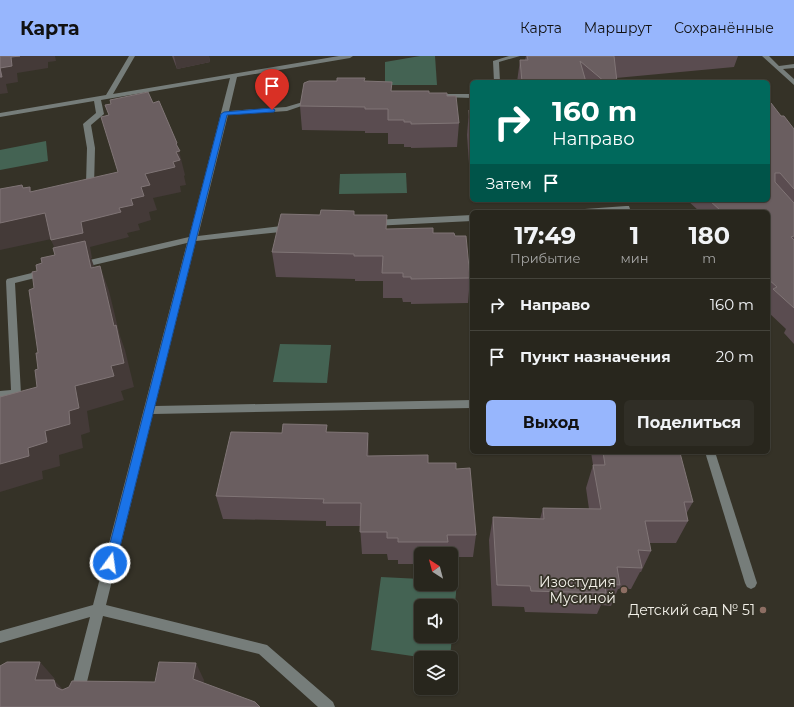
<!DOCTYPE html>
<html lang="ru">
<meta charset="utf-8">
<style>
body{margin:0;font-family:Montserrat,sans-serif;background:#302e26;color:#f1f3f6;height:100vh;display:flex;flex-direction:column;font-size:15px;white-space:nowrap}
*{box-sizing:border-box;margin:0}
p{font-size:13px;color:#a5a5a4}
.icon{flex:none;width:22px;height:22px;fill:none;stroke:currentColor;stroke-width:2;stroke-linecap:round;stroke-linejoin:round}
.map{position:relative;flex:1;overflow:hidden}
.side{position:absolute;left:470px;top:154px;width:300px;height:244px;display:flex;flex-direction:column;background:#28261d;border-radius:6px;box-shadow:0 1px 3px #0004,0 0 0 1px #44433b}
.side>*{flex:none}
.top-card{position:absolute;left:470px;top:24px;width:300px;height:122px;border-radius:6px;box-shadow:0 1px 3px #0004,0 0 0 1px #44433b;background:#00695c;color:#fff;overflow:hidden}
.needle{width:26px;rotate:324deg}
.fabs{position:absolute;left:414px;top:491px;display:grid;gap:8px}
.fabs a{display:grid;place-items:center;width:44px;height:44px;border-radius:6px;background:#28261d;box-shadow:0 1px 3px #0004,0 0 0 1px #44433b;font-size:20px}
.pin{position:absolute;display:grid;place-items:center;width:34px;height:34px;color:#fff;margin:-41px -17px;border-radius:50% 50% 50% 0;rotate:-45deg;box-shadow:0 0 4px #0007}
.pin .icon{rotate:45deg}
.me{position:absolute;width:44px;margin:-22px;rotate:14deg;stroke-linejoin:round;filter:drop-shadow(0 0 3px #0008)}
.turn{display:flex;align-items:center;gap:14px;height:84px;padding:0 16px;font-size:18px}
.turn .icon{width:52px;height:52px;stroke-width:2.5}
.turn b{display:block;font-size:28px;line-height:34px}
.then{display:flex;align-items:center;height:38px;padding:0 16px;background:#0003;gap:8px;font-size:15px}
.eta{display:flex;justify-content:space-evenly;align-items:center;height:68px;text-align:center}
.eta b{font-size:24px;font-weight:700;line-height:28px}
.cta{display:flex;gap:8px;margin-top:auto;padding:8px 16px}
.cta a{flex:1;height:46px;border-radius:6px;background:#97b6fd;color:#111;font-size:16px;font-weight:700;line-height:46px;text-align:center}
.cta a+a{background:#302e26;color:#f1f3f6}
ul{padding:0;list-style:none}
li{display:flex;align-items:center;gap:12px;height:52px;padding:0 16px;border-top:1px solid #44433b}
li div{flex:1}
li b{display:block;font-size:15px}
li em{font-style:normal}
header{display:flex;align-items:center;gap:24px;box-sizing:border-box;height:56px;padding:0 20px;background:#97b6fd;color:#111}
header strong{font-size:19px}
nav{display:flex;gap:22px;margin-inline-start:auto;font-size:14px}
.map>svg:first-child{display:block}
</style>
<header>
<strong>Карта</strong>
<nav><a>Карта</a><a>Маршрут</a><a>Сохранённые</a></nav>
</header>
<div class="map">
<svg width="794" height="651" viewBox="0 0 794 651">
<rect width="100%" height="100%" fill="#353227"/>
<g fill="#446353" fill-rule="evenodd">
<polygon points="420,0 435,0 437,29 385,29 385,6"/>
<polygon points="46,85 48,105 0,114 0,94"/>
<polygon points="406,117 407,137 339,138 340,118"/>
<polygon points="280,288 331,289 327,327 273,326"/>
<path d="M 381,521 L 421,523 L 421,528 L 451,528 L 451,525 L 457,526 L 450,602 L 426,602 L 371,594 ZM 421,550 L 451,550 L 451,580 L 421,580 Z"/>
</g>
<g fill="none" stroke-linecap="round" stroke-linejoin="round">
<g fill="#767d7a" fill-rule="evenodd">
<polygon points="129,0 135,0 113,38 339,0 353,0 350,2 237,21 229,55 286,51 313,43 316,45 287,55 228,59 198,180 290,169 294,172 290,175 196,185 155,350 472,344 472,352 153,358 106,549 267,589 333,646 335,651 318,651 259,598 103,560 84,638 82,643 77,645 72,643 70,638 90,561 0,587 0,575 93,549 187,187 81,212 77,209 81,206 189,181 230,22 101,44 104,58 91,69 95,92 94,130 85,133 81,131 86,128 87,92 83,68 96,57 94,45 0,61 0,57 106,39"/>
<polygon points="509,0 520,0 499,6 500,26 494,26 493,5"/>
<polygon points="762,0 769,0 779,10 794,8 794,12 783,13 794,23 794,29"/>
<polygon points="442,38 472,38 472,42 440,41 439,40"/>
<polygon points="626,150 629,150 631,156 623,156 623,155 567,156 571,154"/>
<polygon points="472,159 472,165 373,170 369,167 373,164"/>
<polygon points="44,214 48,217 47,219 15,227 21,338 20,341 0,343 0,335 11,334 6,225 7,223"/>
<polygon points="705,396 715,396 757,527 755,531 751,533 747,531 745,527"/>
</g>
</g>
<g fill="#5a4c50">
<polygon points="172,0 209,0 210,6 177,13"/>
<polygon points="526,0 738,0 734,11 616,22 617,26 517,26 520,4 525,4"/>
<polygon points="365,25 392,35 429,37 447,40 459,67 457,91 411,92 411,91 404,91 404,88 388,88 388,77 365,77 365,75 302,74 300,50"/>
<polygon points="469,54 472,54 472,108 469,108 467,79"/>
<polygon points="781,60 794,73 794,288 784,277 786,273 768,256 768,156 699,156 699,155 687,144 768,144"/>
<polygon points="355,159 387,173 433,177 455,180 470,222 468,247 411,248 411,246 403,246 402,242 383,242 383,225 355,225 355,223 276,221 272,196"/>
<polygon points="327,376 369,400 428,407 456,413 476,479 473,501 451,501 451,498 421,498 421,508 398,508 398,504 388,504 387,498 362,498 360,470 326,470 326,465 223,463 216,440 282,377"/>
<polygon points="591,396 670,396 693,446 686,458 688,465 676,487 650,487 651,495 641,516 640,516 631,533 618,533 611,550 601,549 597,558 525,556 524,551 492,550 489,484 493,461 540,463 543,452 589,453 586,432 593,409"/>
</g>
<g fill="#443a38">
<polygon points="20,0 55,0 56,5 48,6 48,12 17,17 18,26 6,28 8,37 0,38 0,12 11,1"/>
<polygon points="174,0 209,0 210,6 177,13"/>
<polygon points="177,87 185,119 184,120 186,129 180,130 181,136 153,142 157,154 149,156 151,164 138,168 140,174 127,177 129,181 90,191 92,202 91,202 94,210 101,237 62,209 51,184 81,166 119,152 131,143 141,131 145,118 173,106 176,96 176,88"/>
<polygon points="30,131 40,156 45,157 56,182 0,194 0,167 30,136"/>
<polygon points="100,210 109,235 120,280 125,294 134,331 121,335 124,344 87,355 90,376 81,379 83,392 59,399 60,410 42,415 43,423 0,436 0,408 28,392 45,375 69,355 75,330 111,310 114,270"/>
<polygon points="368,377 369,401 367,400"/>
<polygon points="40,606 55,623 54,624 69,640 35,624"/>
<polygon points="196,607 204,624 201,639 193,623"/>
</g>
<g fill="#6a5e60" stroke="#807576">
<polygon points="0,0 20,0 11,1 12,10 0,12 2,21 0,21"/>
<polygon points="527,0 614,0 617,26 605,26 580,5 586,26 522,26 520,4 528,4"/>
<polygon points="337,22 365,22 364,25 392,26 391,35 429,35 429,37 447,37 447,40 456,40 459,67 411,68 411,66 404,66 404,64 388,64 388,53 365,53 365,51 300,50 304,27 309,25 337,25"/>
<polygon points="148,36 153,47 159,45 177,87 176,88 180,95 176,96 180,104 173,106 175,111 145,118 150,129 141,131 144,140 131,143 133,149 119,152 121,156 81,166 83,177 51,184 45,157 0,167 0,133 22,129 23,132 30,131 30,136 118,116 101,61 109,59 105,49 111,48 110,44"/>
<polygon points="768,47 771,47 781,60 784,60 794,73 794,133 780,117 775,117 775,126 794,147 794,180 791,181 794,184 794,252 773,233 777,231 768,223 768,156 718,156 721,155 709,144 768,144"/>
<polygon points="469,54 472,54 472,83 471,83"/>
<polygon points="321,154 354,155 354,159 387,159 386,173 433,172 433,177 454,177 455,180 466,180 470,222 411,223 411,221 403,221 403,217 382,217 383,200 354,200 354,198 272,196 281,158 320,159"/>
<polygon points="85,185 91,212 100,210 114,270 116,269 124,307 111,310 114,320 75,330 79,352 69,355 70,368 45,375 47,386 28,392 29,400 0,408 0,341 37,331 35,314 38,313 36,297 38,297 29,234 34,232 32,216 37,215 36,209 42,207 41,202 55,199 53,192"/>
<polygon points="283,368 327,369 326,376 368,377 367,400 428,399 428,407 456,407 456,413 470,412 476,479 447,479 448,486 398,486 398,482 387,482 387,476 360,476 361,447 323,447 324,443 216,440 231,376 282,377"/>
<polygon points="603,396 670,396 670,397 680,397 693,446 684,446 688,465 645,465 651,495 638,494 642,512 617,511 620,529 605,528 606,537 531,535 530,530 497,529 493,461 544,463 543,452 601,453 593,409 605,409"/>
<polygon points="7,606 40,606 35,624 54,624 56,631 62,634 69,631 72,625 155,626 159,606 196,607 193,623 255,646 260,651 0,651 0,610"/>
</g>
<polygon fill="#1a73e8" stroke="#114b97" points="272,52 275,54 274,56 227,59 116,507 114,511 110,512 107,511 105,507 221,58 224,56"/>
<g fill="#8d6e63" stroke="#353227" stroke-width="1.5">
<circle cx="624" cy="534" r="4"/>
<circle cx="763" cy="554" r="4"/>
</g>
<g text-anchor="middle" stroke-width="3.5" stroke-linejoin="round" paint-order="stroke">
<g font-size="14" fill="#f3f1e9" stroke="#353227" text-anchor="end">
<text x="616" y="531">Изостудия<tspan x="616" dy="16">Мусиной</tspan></text>
<text x="755" y="559">Детский сад № 51</text>
</g>
</g>
</svg>
<div class="fabs">
<a><svg class="needle" viewBox="-14 -14 28 28"><path d="M0-13l5 13h-10z" fill="#e53935"/><path d="M0 13l5-13h-10z" fill="#a5a5a4"/></svg></a>
<a><svg class="icon" aria-label="sound" viewBox="0 0 24 24"><path d="M4 9h4l5-4v14l-5-4H4zM17 9q2 3 0 6"/></svg></a>
<a><svg class="icon" aria-label="layers" viewBox="0 0 24 24"><path d="M12 4l9 5-9 5-9-5zM3 14l9 5 9-5"/></svg></a>
</div>
<div class="pin" style="left:272px;top:54px;background:#d93025"><svg class="icon" aria-label="arrive" viewBox="0 0 24 24"><path d="M6 21V4h12l-3 4 3 4H6"/></svg></div>
<svg class="me" style="left:110px;top:507px" viewBox="-20 -20 40 40"><circle r="17" fill="#1a73e8" stroke="#fff" stroke-width="3"/><path d="M0-11L8 9 0 5-8 9z" fill="#fff"/></svg>
<div class="top-card">
<div class="turn"><svg class="icon" aria-label="right" viewBox="0 0 24 24"><path d="M7 20v-9h11M14 6l5 5-5 5"/></svg><div><b>160 m</b>Направо</div></div>
<div class="then">Затем<svg class="icon" aria-label="arrive" viewBox="0 0 24 24"><path d="M6 21V4h12l-3 4 3 4H6"/></svg></div>
</div>
<section class="side">
<div class="eta">
<div><b>17:49</b><p>Прибытие</p></div>
<div><b>1</b><p>мин</p></div>
<div><b>180</b><p>m</p></div>
</div>
<ul>
<li><svg class="icon" aria-label="right" viewBox="0 0 24 24"><path d="M7 20v-9h11M14 6l5 5-5 5"/></svg><div><b>Направо</b></div><em>160 m</em></li>
<li><svg class="icon" aria-label="arrive" viewBox="0 0 24 24"><path d="M6 21V4h12l-3 4 3 4H6"/></svg><div><b>Пункт назначения</b></div><em>20 m</em></li>
</ul>
<div class="cta"><a>Выход</a><a>Поделиться</a></div>
</section>
</div>
